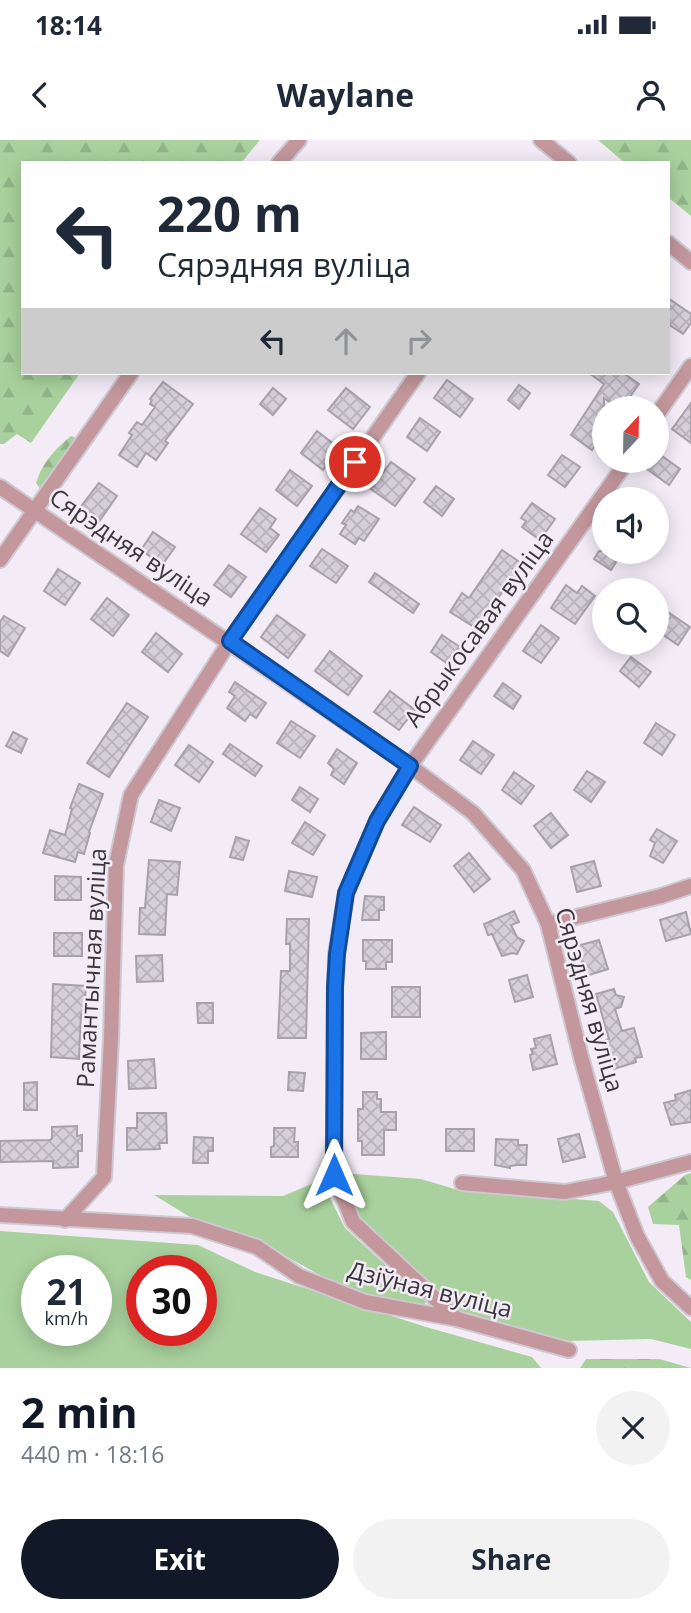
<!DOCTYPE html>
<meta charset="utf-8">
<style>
body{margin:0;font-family:"Open Sans",sans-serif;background:#f2f2f3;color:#1f2937;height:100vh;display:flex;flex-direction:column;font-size:26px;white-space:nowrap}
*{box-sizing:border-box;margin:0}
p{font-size:23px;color:#747a83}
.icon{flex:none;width:38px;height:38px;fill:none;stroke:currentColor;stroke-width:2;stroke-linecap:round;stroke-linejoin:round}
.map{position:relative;height:1228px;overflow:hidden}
.panel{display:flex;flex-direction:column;background:#fff;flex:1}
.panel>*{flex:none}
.banner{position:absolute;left:21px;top:21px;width:649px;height:214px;border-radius:0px;box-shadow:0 4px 18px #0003;background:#fff;color:#1f2937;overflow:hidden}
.needle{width:46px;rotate:22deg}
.controls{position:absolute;left:592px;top:256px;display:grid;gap:14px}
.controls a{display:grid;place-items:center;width:77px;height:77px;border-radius:50%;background:#fff;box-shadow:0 4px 18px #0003;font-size:35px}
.speed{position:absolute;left:21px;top:1115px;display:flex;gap:14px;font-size:35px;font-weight:700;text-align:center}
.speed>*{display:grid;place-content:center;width:91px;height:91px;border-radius:50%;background:#fff;box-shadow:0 4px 18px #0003;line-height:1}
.speed small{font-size:18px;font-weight:400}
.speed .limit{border:10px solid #d22;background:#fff;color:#111}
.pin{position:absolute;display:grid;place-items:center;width:60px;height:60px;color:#fff;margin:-30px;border:4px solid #fff;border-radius:50%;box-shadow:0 2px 7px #0007}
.me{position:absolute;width:77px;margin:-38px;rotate:0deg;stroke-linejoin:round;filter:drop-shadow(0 0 5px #0008)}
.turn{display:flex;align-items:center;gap:24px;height:147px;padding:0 21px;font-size:32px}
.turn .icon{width:91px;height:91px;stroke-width:2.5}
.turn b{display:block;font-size:49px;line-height:60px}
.lanes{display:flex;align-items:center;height:66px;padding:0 21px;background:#0003;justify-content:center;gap:35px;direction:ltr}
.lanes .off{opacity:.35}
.round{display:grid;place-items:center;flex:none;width:74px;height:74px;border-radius:37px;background:#f2f2f3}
.overview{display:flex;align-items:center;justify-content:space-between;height:119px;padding:0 21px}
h1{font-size:42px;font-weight:700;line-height:52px;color:#111827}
.button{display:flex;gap:14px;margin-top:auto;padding:14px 21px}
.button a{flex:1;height:80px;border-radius:42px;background:#111827;color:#fff;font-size:28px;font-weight:700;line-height:80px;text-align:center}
.button a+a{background:#f2f2f3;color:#1f2937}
.status{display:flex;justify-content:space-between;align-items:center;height:49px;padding:0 35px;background:#fff;direction:ltr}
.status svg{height:19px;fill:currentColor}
header{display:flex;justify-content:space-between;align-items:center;height:91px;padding:0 21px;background:#fff;font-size:32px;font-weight:700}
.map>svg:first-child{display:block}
</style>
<div class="status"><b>18:14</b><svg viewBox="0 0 49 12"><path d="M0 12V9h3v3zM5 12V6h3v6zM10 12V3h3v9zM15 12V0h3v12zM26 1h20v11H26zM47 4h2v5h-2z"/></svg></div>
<header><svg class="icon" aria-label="back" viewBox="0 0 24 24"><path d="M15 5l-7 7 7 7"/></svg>Waylane<svg class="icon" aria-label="person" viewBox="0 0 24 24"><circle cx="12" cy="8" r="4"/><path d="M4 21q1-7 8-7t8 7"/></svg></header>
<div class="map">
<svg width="691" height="1228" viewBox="0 0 691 1228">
<defs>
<pattern id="forest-firs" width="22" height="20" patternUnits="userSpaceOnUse" patternTransform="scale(1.75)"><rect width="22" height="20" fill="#a9d19d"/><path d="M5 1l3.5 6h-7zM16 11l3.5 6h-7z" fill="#92b488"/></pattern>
<pattern id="building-cross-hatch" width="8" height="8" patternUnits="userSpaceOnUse" patternTransform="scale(1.75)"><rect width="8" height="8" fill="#d5cfda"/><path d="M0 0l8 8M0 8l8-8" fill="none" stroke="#b8b2bc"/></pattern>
</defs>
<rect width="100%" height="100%" fill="#f3ecf7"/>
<g fill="#a9d19d" fill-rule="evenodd">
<polygon points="340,1033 421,1039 458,1050 599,1061 613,1072 649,1142 691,1182 691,1209 651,1199 567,1201 458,1174 356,1076"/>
<polygon points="321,1040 345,1088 426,1162 424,1166 378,1159 327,1139 264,1104 195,1080 154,1055 283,1056"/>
<path d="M 0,1091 L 198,1105 L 255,1132 L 426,1187 L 532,1217 L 541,1228 L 0,1228 ZM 37,1130 L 96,1130 L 96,1190 L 37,1190 ZM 142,1130 L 201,1130 L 201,1190 L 142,1190 Z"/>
</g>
<g fill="url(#forest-firs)">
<polygon points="0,0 260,0 241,23 23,23 23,233 80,233 31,303 17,294 4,304 0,304"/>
<polygon points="598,0 691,0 691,76 669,58 668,23 625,23"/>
<path d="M 71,296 L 82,300 L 42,351 L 36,343 C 42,323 55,309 71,296 Z"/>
<polygon points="691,1033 691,1140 686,1137 679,1085 653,1084 648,1067 685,1035"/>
<polygon points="586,1219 659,1219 691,1228 580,1228"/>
</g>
<g fill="url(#building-cross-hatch)" stroke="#a7a1ac" stroke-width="2">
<polygon points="668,158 691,174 691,183 683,194 668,184"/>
<polygon points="589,233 623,233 639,244 622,268 617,268 604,258 604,293 592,310 571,295 604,244"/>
<polygon points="447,240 473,259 460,277 434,258"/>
<polygon points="163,242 193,264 165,301 168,303 156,320 146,313 137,327 119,315 132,295 129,293 137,282 142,285 155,267 150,264 152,260 150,259"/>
<polygon points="519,245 530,253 519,269 508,260"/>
<polygon points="273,248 286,259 273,275 260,264"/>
<polygon points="346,248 370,267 353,289 328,270"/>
<polygon points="691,263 691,303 672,289"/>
<polygon points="420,278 440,292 427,311 407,297"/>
<polygon points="317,291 339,308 323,330 301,313"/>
<polygon points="658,313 680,329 669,345 647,329 653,320 656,320"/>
<polygon points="562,315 580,327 565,347 548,335"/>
<polygon points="391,322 415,339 395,366 371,349"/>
<polygon points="290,330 312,346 297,366 276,350"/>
<polygon points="99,343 117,356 98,383 79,369"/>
<polygon points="436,346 454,359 442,376 424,362"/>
<polygon points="532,363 555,379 540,400 522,387 526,381 521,378"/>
<polygon points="358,366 379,379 364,401 359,398 355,404 340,394 346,385 342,383 351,370 354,372"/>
<polygon points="260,368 276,379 270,388 279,395 266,412 241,394"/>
<polygon points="153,392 175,407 162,425 141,410"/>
<polygon points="322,409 348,426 336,443 310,426"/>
<polygon points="502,410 524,425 510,447 507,445 477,489 450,472 462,453 469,458"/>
<polygon points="599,411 623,411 611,430 594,419"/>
<polygon points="229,425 246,437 231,457 214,445"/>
<polygon points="58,429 80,443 65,465 44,451"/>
<polygon points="375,433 419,464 413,473 369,442"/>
<polygon points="566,445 577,453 582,446 595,456 575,484 551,468"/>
<polygon points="107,458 129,475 113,496 91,479"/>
<polygon points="668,472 690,487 678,505 656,490"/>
<polygon points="277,475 305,495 288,518 261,497"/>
<polygon points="4,476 25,488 8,516 0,511 0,482"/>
<polygon points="541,485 559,498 541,523 523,511"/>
<polygon points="156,493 182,514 168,532 142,512"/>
<polygon points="442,495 460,507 448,524 431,512"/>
<polygon points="330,511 362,536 348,555 315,531"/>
<polygon points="631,517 651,532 639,547 620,531"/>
<polygon points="235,542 266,563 256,578 250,574 245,581 227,568 235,556 229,552"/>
<polygon points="503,543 521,556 513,569 494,556"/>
<polygon points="390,551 415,570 399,590 374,572"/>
<polygon points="127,563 148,577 109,637 87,623"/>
<polygon points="291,581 315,596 300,618 277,603"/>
<polygon points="656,583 675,595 662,615 644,603"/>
<polygon points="13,592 27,599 21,613 6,606"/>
<polygon points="473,601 494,615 481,634 460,620"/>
<polygon points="230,604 262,626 255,636 223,614"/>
<polygon points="189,605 213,622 199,642 175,625"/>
<polygon points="337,609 357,623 344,644 331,635 334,629 328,623"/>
<polygon points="587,631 605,642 591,662 574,650"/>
<polygon points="514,632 534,646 521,664 502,650"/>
<polygon points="79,644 103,654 89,692 90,693 84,714 78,712 75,722 43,713 50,690 65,695 72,669 70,668"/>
<polygon points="300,647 318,659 310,672 292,660"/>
<polygon points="159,660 180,668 171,691 151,682"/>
<polygon points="414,667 441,685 430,702 402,685"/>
<polygon points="551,673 568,695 551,708 534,686"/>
<polygon points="305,682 325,695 313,715 292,703"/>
<polygon points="657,689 677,701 663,723 650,716 655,703 650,700"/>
<polygon points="236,697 249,701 243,720 230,717"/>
<polygon points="469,713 490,739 474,752 454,726"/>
<polygon points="149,720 180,722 177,755 167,754 165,795 139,794 140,768 145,768"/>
<polygon points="594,721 601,746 577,752 571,727"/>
<polygon points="289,731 317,737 312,757 285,751"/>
<polygon points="55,736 81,737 81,760 55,760"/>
<polygon points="365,756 384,757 384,770 379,770 379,780 362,780"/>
<polygon points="514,771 519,782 511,785 517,797 524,801 517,814 512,813 502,816 492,794 488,795 484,784"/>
<polygon points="686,772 691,794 666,801 660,780"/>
<polygon points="287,779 309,779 306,898 278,898 281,831 290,831 290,804 286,804"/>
<rect x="54" y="793" width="28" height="23"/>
<polygon points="363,800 392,800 392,822 386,822 386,829 366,829 366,821 363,821"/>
<polygon points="599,800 608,829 586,836 577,806"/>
<polygon points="162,815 163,841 137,842 136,816"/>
<polygon points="527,835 533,857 515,862 509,840"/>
<polygon points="53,844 86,846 84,874 81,874 79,919 51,917"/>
<rect x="392" y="847" width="28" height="30"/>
<polygon points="614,849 616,855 624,857 621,867 615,869 622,891 634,888 642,917 635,918 636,922 614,929 613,923 608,925 605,912 609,911 606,900 609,899 596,854"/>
<polygon points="197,863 213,863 213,883 198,883"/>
<polygon points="386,892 386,919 361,919 361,893"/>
<polygon points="550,895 557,924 533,930 530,915 533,914 531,909 536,908 534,899"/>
<polygon points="154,919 156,948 129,949 128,921"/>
<polygon points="289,932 305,933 303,951 288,950"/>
<polygon points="37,942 37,970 24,970 24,943"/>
<polygon points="691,950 691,982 671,985 664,963 676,960 675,955"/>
<polygon points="363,952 377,952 377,959 381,959 381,972 396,972 396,990 384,990 384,1015 362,1015 362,1001 358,1001 358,969 363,969"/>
<polygon points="137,973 166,973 167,1003 159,1003 160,1009 127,1010 127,988 137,988"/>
<polygon points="77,986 77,996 82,995 82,1011 78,1011 78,1027 53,1028 53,1021 0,1022 0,1001 50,1000 52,998 52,987"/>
<polygon points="274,988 295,988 294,1002 298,1002 298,1017 271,1017 271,1007 274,1006"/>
<rect x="446" y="989" width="28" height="22"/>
<polygon points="579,994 585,1017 563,1022 558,999"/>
<polygon points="194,997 213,998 213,1011 208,1011 208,1023 193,1023"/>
<polygon points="496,999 518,1000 518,1005 527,1005 526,1025 517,1025 510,1026 510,1028 495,1025"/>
</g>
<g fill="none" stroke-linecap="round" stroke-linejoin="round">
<g stroke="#cec8d1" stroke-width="18">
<g id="minor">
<polyline points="541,0 569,23"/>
<polyline points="279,23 299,0"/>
<polyline points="668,103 691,122"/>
<polyline points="656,276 691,226"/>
<polyline points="0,347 410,626 473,673 523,730 548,784 581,917 616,1042 637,1096 662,1141 691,1168"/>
<polyline points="0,420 131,233"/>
<polyline points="548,784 661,756 691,746"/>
<polyline points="462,1043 565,1052 616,1042 691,1022"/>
<polyline points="0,1075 192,1086 257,1107 299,1136 365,1162 457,1179 569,1210"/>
<polyline points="65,1080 104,1037 111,899 116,725 131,655 230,501 418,233"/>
<polyline points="457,1179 353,1082 334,1035 335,847 336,814 346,753 377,681 410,626 628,320"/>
</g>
</g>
<use href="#minor" stroke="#c3979c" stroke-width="14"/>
</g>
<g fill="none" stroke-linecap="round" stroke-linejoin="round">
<g stroke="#114b97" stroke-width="18">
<polyline id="route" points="334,1035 335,847 337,814 346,753 377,681 410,626 230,501 355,322"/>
</g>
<use href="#route" stroke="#1a73e8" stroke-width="12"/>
</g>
<g text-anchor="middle" stroke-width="5" stroke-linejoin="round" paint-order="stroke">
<g font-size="24" fill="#3a373b" stroke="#f3ecf7">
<text transform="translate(131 408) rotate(34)" y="8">Сярэдняя вуліца</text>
<text transform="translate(479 489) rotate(-54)" y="8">Абрыкосавая вуліца</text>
<text transform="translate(92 828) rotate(-87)" y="8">Рамантычная вуліца</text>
<text transform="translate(589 860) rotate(74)" y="8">Сярэдняя вуліца</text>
<text transform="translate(430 1150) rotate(14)" y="8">Дзіўная вуліца</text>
</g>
</g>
</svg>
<div class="controls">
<a><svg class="needle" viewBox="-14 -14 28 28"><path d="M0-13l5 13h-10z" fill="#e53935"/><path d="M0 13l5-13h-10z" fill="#747a83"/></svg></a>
<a><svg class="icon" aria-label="sound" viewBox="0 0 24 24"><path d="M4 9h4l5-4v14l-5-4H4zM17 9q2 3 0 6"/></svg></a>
<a><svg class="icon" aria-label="search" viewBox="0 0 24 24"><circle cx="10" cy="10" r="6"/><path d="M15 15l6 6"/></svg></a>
</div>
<div class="speed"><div>21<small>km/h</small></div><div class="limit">30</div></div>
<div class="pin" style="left:355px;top:322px;background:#d93025"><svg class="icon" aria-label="arrive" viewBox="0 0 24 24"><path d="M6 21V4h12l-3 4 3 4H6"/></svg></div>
<svg class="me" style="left:334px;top:1035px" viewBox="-20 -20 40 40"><path d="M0-17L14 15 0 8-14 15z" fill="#1a73e8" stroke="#fff" stroke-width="4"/></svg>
<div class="banner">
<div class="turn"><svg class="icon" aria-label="left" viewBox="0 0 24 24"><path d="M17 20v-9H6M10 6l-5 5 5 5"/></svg><div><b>220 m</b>Сярэдняя вуліца</div></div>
<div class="lanes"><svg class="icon" aria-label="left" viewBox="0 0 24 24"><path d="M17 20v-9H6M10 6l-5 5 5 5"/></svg><svg class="icon off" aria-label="ahead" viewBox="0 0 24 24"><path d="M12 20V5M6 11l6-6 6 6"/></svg><svg class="icon off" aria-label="right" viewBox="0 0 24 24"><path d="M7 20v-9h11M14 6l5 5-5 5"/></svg></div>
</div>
</div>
<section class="panel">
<div class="overview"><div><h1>2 min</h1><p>440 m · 18:16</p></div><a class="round"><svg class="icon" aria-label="close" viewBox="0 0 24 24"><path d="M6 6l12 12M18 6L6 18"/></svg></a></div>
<div class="button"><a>Exit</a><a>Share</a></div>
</section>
